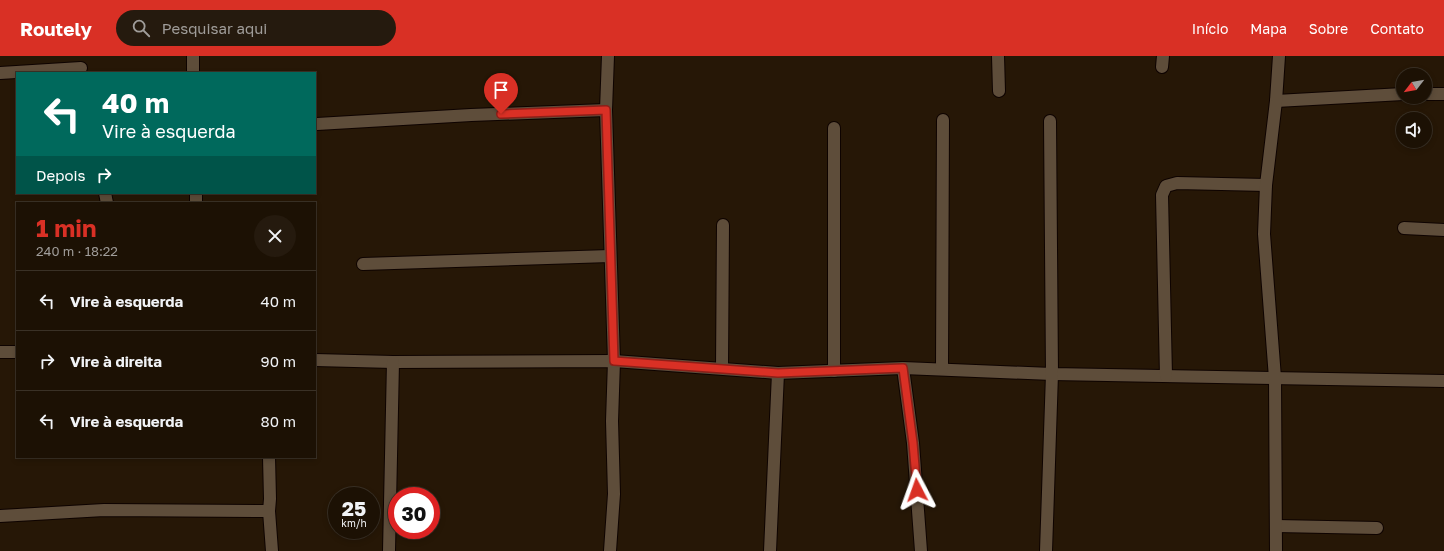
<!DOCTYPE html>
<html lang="pt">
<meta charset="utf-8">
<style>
body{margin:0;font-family:"Golos Text",sans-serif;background:#251a0e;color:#f1f3f6;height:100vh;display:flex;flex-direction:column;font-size:15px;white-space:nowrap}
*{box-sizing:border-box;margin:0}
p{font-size:13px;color:#a09d9a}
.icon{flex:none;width:22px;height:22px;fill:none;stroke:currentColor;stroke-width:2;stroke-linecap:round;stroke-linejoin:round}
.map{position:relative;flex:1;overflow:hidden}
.sheet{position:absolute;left:16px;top:146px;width:300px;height:256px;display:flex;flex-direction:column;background:#1c1104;border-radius:0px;box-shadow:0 2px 6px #0003,0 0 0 1px #3a3126}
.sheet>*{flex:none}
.hud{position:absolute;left:16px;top:16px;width:300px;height:122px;border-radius:0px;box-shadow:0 2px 6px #0003,0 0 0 1px #3a3126;background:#00695c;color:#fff;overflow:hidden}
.needle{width:26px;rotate:239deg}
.controls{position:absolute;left:1396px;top:12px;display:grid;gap:8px}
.controls a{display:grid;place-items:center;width:36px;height:36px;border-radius:50%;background:#1c1104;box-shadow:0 2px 6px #0003,0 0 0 1px #3a3126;font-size:20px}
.speed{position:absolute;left:328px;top:431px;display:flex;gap:8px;font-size:20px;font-weight:700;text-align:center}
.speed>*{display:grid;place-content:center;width:52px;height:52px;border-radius:50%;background:#1c1104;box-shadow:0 2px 6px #0003,0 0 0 1px #3a3126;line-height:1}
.speed small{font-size:10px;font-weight:400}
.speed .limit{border:6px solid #d22;background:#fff;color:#111}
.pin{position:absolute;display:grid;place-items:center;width:34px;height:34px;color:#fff;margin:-41px -17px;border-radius:50% 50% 50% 0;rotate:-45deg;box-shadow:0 0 4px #0007}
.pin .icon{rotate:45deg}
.me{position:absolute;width:44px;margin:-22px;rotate:356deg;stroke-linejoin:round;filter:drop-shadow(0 0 3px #0008)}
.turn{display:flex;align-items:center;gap:14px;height:84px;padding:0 20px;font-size:18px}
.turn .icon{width:52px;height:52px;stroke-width:2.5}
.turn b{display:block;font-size:28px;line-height:34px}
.then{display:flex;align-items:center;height:38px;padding:0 20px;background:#0003;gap:8px;font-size:15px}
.round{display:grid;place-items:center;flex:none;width:42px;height:42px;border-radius:21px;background:#251a0e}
.overview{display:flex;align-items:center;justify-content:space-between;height:68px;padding:0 20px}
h1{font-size:24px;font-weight:700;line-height:30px;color:#d93025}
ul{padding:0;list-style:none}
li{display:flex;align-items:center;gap:12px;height:60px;padding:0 20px;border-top:1px solid #3a3126}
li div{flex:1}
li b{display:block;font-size:15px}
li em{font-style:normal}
header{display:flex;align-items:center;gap:24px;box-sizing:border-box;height:56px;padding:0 20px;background:#d93025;color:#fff}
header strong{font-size:19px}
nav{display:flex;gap:22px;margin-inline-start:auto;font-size:14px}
.search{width:280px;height:36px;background:#251a0e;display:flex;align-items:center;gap:10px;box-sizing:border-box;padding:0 14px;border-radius:22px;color:#a09d9a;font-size:15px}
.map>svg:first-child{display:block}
</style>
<header>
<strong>Routely</strong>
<div class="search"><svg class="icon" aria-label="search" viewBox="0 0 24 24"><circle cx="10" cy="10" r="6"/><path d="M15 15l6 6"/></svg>Pesquisar aqui</div>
<nav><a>Início</a><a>Mapa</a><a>Sobre</a><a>Contato</a></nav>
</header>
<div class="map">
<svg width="1444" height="495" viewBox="0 0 1444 495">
<rect width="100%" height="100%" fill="#261706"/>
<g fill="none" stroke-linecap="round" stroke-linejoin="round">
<g stroke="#0e0300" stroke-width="14">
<g id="minor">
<polyline points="193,0 193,17"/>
<polyline points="608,0 606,54 614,305 612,365 614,438 610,495"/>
<polyline points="998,0 999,35"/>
<polyline points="1162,11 1163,0"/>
<polyline points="0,17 81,12"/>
<polyline points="1425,38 1444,38"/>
<polyline points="1276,45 1403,38"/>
<polyline points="317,68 471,59 606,54"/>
<polyline points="834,72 834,315"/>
<polyline points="105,137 107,147"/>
<polyline points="196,137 196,147"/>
<polyline points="1404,172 1444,174"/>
<polyline points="363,208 610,200"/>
<polyline points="0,296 17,296"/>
<polyline points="315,304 393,306 614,305 778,317 903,312 1052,318 1444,325"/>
<polyline points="722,312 723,169"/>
<polyline points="903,312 913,387 921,495"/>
<polyline points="942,313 943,64"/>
<polyline points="1166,320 1162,139 1166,130 1177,127 1266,129"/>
<polyline points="269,401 270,443 269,455 272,495"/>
<polyline points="0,460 104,454 269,455"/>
<polyline points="1277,470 1377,472"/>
<polyline points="389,495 393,306"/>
<polyline points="770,495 778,317"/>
<polyline points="1046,495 1052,318 1050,65"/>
<polyline points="1276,495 1275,322 1264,178 1266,129 1276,45 1279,0"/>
</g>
</g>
<use href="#minor" stroke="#5e4d3a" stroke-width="12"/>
</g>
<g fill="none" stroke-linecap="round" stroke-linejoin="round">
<g stroke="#8d1f18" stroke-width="10">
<polyline id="route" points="501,58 606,54 614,305 778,317 903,312 913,387 917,434"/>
</g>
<use href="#route" stroke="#d93025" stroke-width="7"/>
</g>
</svg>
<div class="controls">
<a><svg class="needle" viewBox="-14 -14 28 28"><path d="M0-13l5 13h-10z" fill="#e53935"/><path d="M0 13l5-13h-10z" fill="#a09d9a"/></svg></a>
<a><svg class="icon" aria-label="sound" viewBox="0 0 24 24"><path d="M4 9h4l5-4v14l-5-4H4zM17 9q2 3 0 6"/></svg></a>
</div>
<div class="speed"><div>25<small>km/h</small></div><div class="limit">30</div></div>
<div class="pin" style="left:501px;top:58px;background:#d93025"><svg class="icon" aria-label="arrive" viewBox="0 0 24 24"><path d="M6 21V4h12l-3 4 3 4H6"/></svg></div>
<svg class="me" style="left:917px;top:434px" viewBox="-20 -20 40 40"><path d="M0-17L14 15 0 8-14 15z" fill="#d93025" stroke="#fff" stroke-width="4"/></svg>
<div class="hud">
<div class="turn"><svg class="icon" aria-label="left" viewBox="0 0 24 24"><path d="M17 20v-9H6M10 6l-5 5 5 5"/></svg><div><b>40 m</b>Vire à esquerda</div></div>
<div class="then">Depois<svg class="icon" aria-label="right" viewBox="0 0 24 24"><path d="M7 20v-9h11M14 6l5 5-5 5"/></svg></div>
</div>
<section class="sheet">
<div class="overview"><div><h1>1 min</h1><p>240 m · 18:22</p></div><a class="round"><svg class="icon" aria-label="close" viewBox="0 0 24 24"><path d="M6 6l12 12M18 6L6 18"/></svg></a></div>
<ul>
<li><svg class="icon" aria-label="left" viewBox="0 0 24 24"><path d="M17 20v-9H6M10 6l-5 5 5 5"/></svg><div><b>Vire à esquerda</b></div><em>40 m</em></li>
<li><svg class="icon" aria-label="right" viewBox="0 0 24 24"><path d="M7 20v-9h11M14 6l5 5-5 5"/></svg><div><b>Vire à direita</b></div><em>90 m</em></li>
<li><svg class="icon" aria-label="left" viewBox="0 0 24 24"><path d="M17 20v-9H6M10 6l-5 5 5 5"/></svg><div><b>Vire à esquerda</b></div><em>80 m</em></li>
</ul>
</section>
</div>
